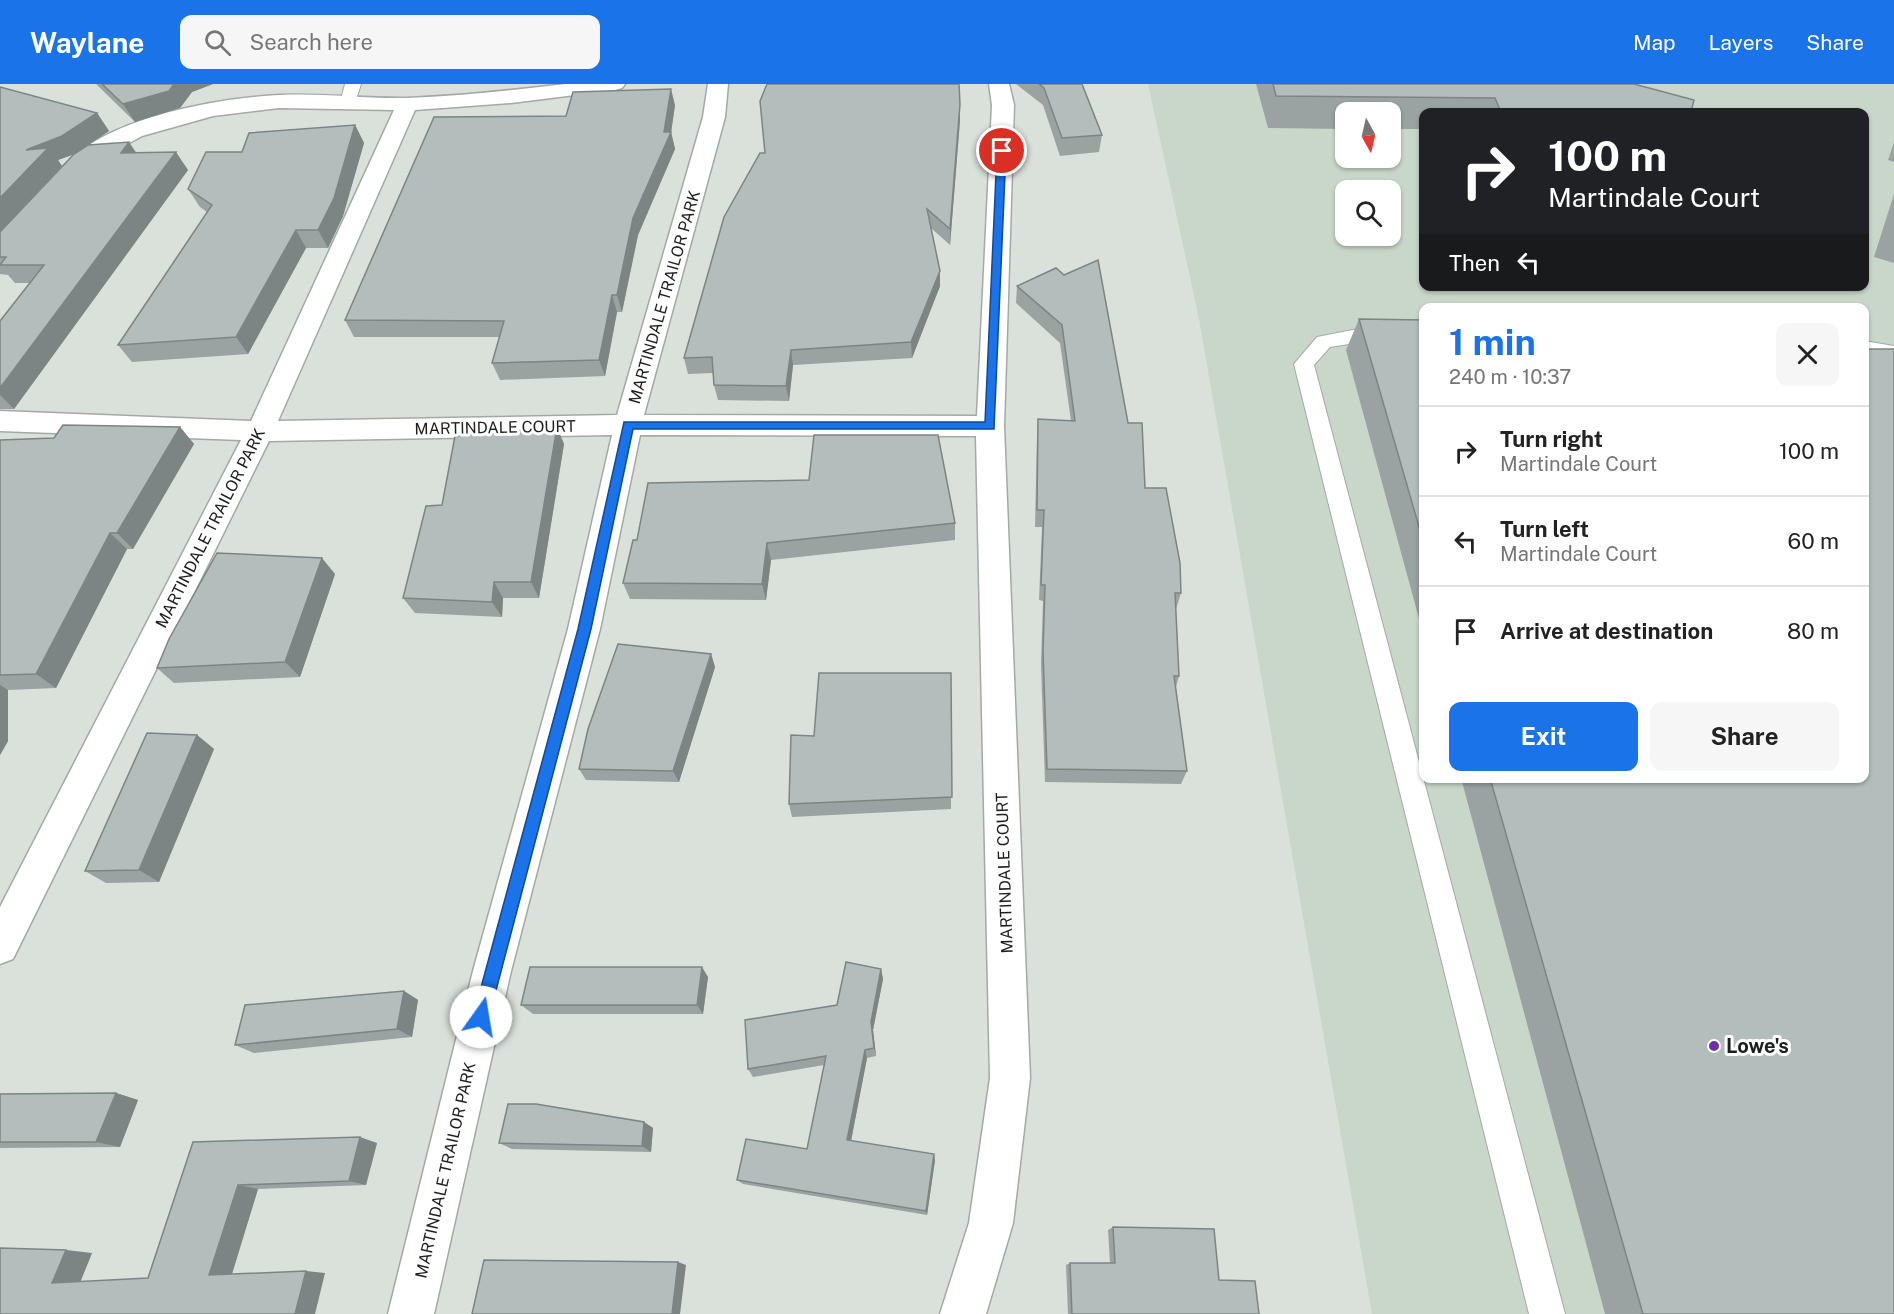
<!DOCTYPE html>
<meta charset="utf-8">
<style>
body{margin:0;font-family:"Public Sans",sans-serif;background:#f6f6f6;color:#222;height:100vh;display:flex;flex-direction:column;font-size:22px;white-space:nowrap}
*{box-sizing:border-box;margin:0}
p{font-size:20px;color:#767676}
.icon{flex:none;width:33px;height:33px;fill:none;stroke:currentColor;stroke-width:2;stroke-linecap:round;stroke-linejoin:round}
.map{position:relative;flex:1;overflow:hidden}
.drawer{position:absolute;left:1419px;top:219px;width:450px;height:480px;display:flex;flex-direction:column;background:#fff;border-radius:12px;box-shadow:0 2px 4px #0004}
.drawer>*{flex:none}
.hud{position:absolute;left:1419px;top:24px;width:450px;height:183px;border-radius:12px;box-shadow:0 2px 4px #0004;background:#202124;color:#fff;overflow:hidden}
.needle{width:39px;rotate:172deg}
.fabs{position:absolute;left:1335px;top:18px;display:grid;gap:12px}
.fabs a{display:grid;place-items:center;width:66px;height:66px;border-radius:12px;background:#fff;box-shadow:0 2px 4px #0004;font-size:30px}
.pin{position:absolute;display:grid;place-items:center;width:51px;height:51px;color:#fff;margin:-26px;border:3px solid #fff;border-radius:50%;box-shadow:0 2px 6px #0007}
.me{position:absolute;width:66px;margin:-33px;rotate:13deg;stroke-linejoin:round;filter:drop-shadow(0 0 4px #0008)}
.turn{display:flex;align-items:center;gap:21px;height:126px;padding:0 30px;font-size:27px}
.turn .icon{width:78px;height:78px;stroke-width:2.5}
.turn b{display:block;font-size:42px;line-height:51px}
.then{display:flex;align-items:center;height:57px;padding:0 30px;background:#0003;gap:12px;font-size:22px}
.round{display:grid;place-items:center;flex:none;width:63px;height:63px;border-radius:12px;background:#f6f6f6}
.head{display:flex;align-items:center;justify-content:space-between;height:102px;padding:0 30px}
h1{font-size:36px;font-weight:700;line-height:45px;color:#1a73e8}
.primary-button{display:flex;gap:12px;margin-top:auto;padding:12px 30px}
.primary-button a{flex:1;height:69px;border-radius:12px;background:#1a73e8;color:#fff;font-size:24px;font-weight:700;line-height:69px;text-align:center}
.primary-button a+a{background:#f6f6f6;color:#222}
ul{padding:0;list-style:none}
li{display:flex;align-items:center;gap:18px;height:90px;padding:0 30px;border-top:2px solid #e0e0e0}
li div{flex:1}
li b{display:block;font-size:22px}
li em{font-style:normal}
header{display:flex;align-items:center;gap:36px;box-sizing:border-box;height:84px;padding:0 30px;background:#1a73e8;color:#fff}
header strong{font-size:28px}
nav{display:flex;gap:33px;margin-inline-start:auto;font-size:21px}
.search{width:420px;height:54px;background:#f6f6f6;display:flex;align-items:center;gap:15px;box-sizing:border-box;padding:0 21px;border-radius:12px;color:#767676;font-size:22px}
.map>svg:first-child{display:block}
</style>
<header>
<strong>Waylane</strong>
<div class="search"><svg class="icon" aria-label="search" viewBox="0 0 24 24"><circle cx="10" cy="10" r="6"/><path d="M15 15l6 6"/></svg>Search here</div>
<nav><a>Map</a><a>Layers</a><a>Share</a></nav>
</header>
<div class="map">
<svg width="1894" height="1230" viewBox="0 0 1894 1230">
<rect width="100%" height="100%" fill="#d9e1da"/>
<path fill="#c9d7cb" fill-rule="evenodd" d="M 1148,0 L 1894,0 L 1894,1230 L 1372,1230 L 1199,235 ZM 1346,28 L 1390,28 L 1390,74 L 1346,74 ZM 1424,28 L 1864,28 L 1864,202 L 1424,202 ZM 1346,106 L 1390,106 L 1390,152 L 1346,152 ZM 1424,224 L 1864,224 L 1864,694 L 1424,694 Z"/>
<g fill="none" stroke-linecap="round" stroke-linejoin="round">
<g stroke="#a3aaa4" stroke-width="2">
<g id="lane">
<polygon points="345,0 361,0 354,22 348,24 340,19"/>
<polygon points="1368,243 1424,244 1424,258 1368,257 1330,263 1314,281 1565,1230 1529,1230 1294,280 1317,253"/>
<polygon points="1864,257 1894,262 1894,276 1864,271"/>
</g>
</g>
<g stroke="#a3aaa4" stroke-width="3">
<path id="street" d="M 566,0 L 625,0 L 622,4 L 615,6 L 511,19 L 415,26 L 278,337 L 617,331 L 703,33 L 708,0 L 728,0 L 725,33 L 644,331 L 977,332 L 992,21 L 989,0 L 1009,0 L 1014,21 L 1004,342 L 1030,994 L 1013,1139 L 986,1230 L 940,1230 L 969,1139 L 990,994 L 976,352 L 640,351 L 600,545 L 511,887 L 434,1230 L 388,1230 L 473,887 L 568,545 L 612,351 L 269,357 L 13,875 L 0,880 L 0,823 L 241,356 L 0,347 L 0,327 L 251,337 L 394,26 L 279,24 L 213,32 L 142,52 L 98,76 L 81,92 L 65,92 L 62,87 C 98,34 219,14 280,11 C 323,9 365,15 407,14 C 461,12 514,6 566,0 Z"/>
</g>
<use href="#lane" fill="#fff" fill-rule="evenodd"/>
<use href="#street" fill="#fff" fill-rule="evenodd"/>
</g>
<g fill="#9aa3a2">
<polygon points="96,0 213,0 192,8 180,24 135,38"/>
<polygon points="1016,0 1082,0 1102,51 1099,68 1060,72 1043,21"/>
<polygon points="1256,0 1634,0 1691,28 1424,28 1424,45 1390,45 1390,28 1346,28 1346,45 1268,44"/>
<polygon points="0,3 97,29 109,47 88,61 137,68 188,86 14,325 0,325 0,237 30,199 15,199 8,191 0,190 0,148 74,70 58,76 62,82"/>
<polygon points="675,21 671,48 675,65 638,151 622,228 617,228 605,292 500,296 492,279 499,253 354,253 345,236 566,32"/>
<polygon points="960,36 950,161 931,144 940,187 940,202 912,274 793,281 789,317 718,316 714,301 713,289 688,290 684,274 765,69"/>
<polygon points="355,41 364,59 343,132 328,164 306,164 248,270 132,278 118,261 207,128 200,123 188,105 242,68"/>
<polygon points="1894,58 1894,78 1888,76"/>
<polygon points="1894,110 1894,179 1874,173"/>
<polygon points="1056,184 1128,339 1145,404 1181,509 1176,525 1179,592 1176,603 1187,687 1181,700 1045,698 1041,582 1043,517 1039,516 1042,443 1035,443 1037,352 1038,335 1071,337 1060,259 1016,219 1017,202"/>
<polygon points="1359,235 1424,236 1424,553 1346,266"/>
<polygon points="180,343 194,360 133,465 127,465 56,604 8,606 8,657 0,671 0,356 54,354"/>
<polygon points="564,360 539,514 503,514 502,533 415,529 403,514 442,421"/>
<polygon points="955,439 955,456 771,476 766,516 630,515 623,499 633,456"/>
<polygon points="335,490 300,593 174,599 157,584"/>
<polygon points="711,570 715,583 679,698 586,696 579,685"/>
<polygon points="951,589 951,725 792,733 789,720 814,652"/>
<polygon points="197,651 214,665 159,798 106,799 85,787"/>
<polygon points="1461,694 1864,694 1894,1230 1605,1230"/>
<polygon points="881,885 883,895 873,946 876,972 867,974 851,1057 935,1076 927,1131 743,1100 737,1096 807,1065 824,981 753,993 748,985 837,921"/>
<polygon points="708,893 703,930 533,930 521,921"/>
<polygon points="404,907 418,916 412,953 254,969 235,961"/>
<polygon points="116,1009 138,1016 120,1063 0,1064 0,1010"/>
<polygon points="644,1038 653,1044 651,1068 512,1065 499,1059"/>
<polygon points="193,1058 377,1059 366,1101 258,1105 232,1190 325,1189 0,1230 92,1169 80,1198 148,1194"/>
<polygon points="1113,1143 1219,1196 1259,1230 1068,1230 1066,1181 1070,1179 1110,1179 1108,1146"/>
</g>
<g fill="#7d8584">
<polygon points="174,0 213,0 192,8 180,24 135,38 123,20"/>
<polygon points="671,5 675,21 671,49 671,48 675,65 638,151 622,228 617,211 633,134 664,48"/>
<polygon points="960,20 960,36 950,161 950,145"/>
<polygon points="97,29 109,47 75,70 58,76 62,82 0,148 0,114 26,66"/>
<polygon points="355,41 364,59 343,132 328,164 318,146"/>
<polygon points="129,58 141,76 121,69"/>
<polygon points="176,68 188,86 14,325 0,311 0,304"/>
<polygon points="296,146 306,164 248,270 236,253"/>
<polygon points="940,187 940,202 912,274 911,258"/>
<polygon points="612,211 617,228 605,292 599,276"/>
<polygon points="791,266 793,281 789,317 786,302"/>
<polygon points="180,343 194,360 133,465 117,449"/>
<polygon points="557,343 564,360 539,514 531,498"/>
<polygon points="110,449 127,465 56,604 36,590"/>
<polygon points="767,459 771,476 766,516 762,500"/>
<polygon points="322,474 335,490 300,593 285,578"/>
<polygon points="494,498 503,514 502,533 492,518"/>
<polygon points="711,570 715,583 679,698 673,687"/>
<polygon points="0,601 8,606 8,657 0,671"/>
<polygon points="197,651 214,665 159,798 139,786"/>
<polygon points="702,883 708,893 703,930 697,921"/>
<polygon points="881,885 883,895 873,946 876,972 874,964 871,938"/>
<polygon points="404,907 418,916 412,953 397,945"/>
<polygon points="865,966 867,974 850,1062 847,1056"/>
<polygon points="116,1009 138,1016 120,1063 96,1058"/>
<polygon points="644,1038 653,1044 651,1068 642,1062"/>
<polygon points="360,1053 377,1059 366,1101 349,1097"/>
<polygon points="934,1070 935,1076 927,1131 926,1127"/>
<polygon points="238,1101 258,1105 231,1193 209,1191"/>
<polygon points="66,1166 92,1169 79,1201 52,1199"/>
<polygon points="678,1178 686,1181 680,1230 672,1230"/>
<polygon points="306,1187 325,1189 315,1230 295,1230"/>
</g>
<g fill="#b3bebc" stroke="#7d8584" stroke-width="1.5">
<polygon points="102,0 174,0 169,7 123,20"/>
<polygon points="767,0 959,0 960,20 950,145 927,125 940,187 911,258 791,266 786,302 714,301 712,273 684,274 724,133 760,69 765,69 760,17"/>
<polygon points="1039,0 1082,0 1102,51 1062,54 1044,4"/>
<polygon points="1273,0 1634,0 1694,16 1691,28 1501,28 1495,14 1276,12"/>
<polygon points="0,3 97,29 62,52 26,66 48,64 0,114"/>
<polygon points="671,5 664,48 671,48 633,134 617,211 612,211 599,276 492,279 504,237 345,236 434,33 566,32 573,8"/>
<polygon points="355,41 334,114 318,146 296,146 236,253 118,261 212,121 188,105 206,68 242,68 249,49"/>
<polygon points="129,58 121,69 176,68 0,304 0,237 44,181 0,181 6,173 0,173 0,148 74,70 88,61"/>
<polygon points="1098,176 1128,339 1142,339 1145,404 1166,404 1180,479 1181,509 1175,509 1179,592 1174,592 1187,687 1047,685 1043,567 1045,501 1041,501 1044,426 1037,426 1038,335 1075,337 1062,241 1017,202 1056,184 1064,191"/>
<polygon points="1359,235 1424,236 1424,460"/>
<polygon points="1864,265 1894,265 1894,1230 1643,1230 1490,694 1864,694"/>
<polygon points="63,341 180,343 117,449 110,449 36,590 0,591 0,356 54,354"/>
<polygon points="557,343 531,498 494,498 492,518 403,514 426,422 442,421 455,352"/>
<polygon points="814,351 938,351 955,439 767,459 762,500 623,499 633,456 637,456 648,399 809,396"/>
<polygon points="217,469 322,474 285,578 157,584 169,555"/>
<polygon points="618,560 711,570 673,687 579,685 588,645"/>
<polygon points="819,589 951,589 952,713 789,720 791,651 814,652"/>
<polygon points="147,649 197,651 139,786 85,787"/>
<polygon points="846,878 881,885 871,938 874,964 865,966 847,1056 934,1070 926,1127 737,1096 746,1055 807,1065 826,972 748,985 745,936 837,921"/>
<polygon points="530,883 702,883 697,921 521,921"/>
<polygon points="404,907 397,945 235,961 245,921"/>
<polygon points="116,1009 96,1058 0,1058 0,1010"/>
<polygon points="508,1020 536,1020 644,1038 642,1062 499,1059"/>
<polygon points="360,1053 349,1097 238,1101 209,1191 306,1187 295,1230 0,1230 0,1164 66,1166 52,1199 148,1194 193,1058"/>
<polygon points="1113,1143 1214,1145 1219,1196 1255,1197 1259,1230 1072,1230 1070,1179 1115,1179"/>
<polygon points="484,1176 678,1178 672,1230 472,1230"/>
</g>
<polygon fill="#1a73e8" stroke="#114b97" stroke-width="1.5" points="1002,64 1006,67 994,345 633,345 591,545 489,933 487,938 481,941 476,938 473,933 578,545 624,338 985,338 997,67"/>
<circle fill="#7131a6" stroke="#fff" stroke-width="2" cx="1714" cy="962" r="6"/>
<g text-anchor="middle" stroke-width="6" stroke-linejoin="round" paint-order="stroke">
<g font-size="16" fill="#1b1e1b" stroke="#fff">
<text transform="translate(664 213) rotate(-74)" y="6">MARTINDALE TRAILOR PARK</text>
<text transform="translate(495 343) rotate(-1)" y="6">MARTINDALE COURT</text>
<text transform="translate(210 444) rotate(-63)" y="6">MARTINDALE TRAILOR PARK</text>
<text transform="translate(1004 789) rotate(-92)" y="6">MARTINDALE COURT</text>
<text transform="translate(445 1086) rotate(-77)" y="6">MARTINDALE TRAILOR PARK</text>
</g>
<g font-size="20" font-weight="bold" fill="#1b1e1b" stroke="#fff" text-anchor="start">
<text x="1726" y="969">Lowe's</text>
</g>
</g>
</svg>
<div class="fabs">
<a><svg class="needle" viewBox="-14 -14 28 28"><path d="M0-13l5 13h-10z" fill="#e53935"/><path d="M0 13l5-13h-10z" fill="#767676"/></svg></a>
<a><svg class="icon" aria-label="search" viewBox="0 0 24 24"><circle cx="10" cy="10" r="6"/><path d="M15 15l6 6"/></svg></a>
</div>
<div class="pin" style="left:1002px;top:67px;background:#d93025"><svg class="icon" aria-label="arrive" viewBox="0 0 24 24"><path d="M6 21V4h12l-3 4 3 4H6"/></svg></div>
<svg class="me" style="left:481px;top:933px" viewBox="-20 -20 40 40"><circle r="19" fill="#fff"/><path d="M0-13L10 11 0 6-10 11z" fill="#1a73e8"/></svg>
<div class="hud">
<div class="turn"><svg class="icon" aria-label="right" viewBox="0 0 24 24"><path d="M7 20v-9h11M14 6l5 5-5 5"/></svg><div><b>100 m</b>Martindale Court</div></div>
<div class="then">Then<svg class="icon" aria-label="left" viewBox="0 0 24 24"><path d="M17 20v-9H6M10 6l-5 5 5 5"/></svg></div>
</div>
<section class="drawer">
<div class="head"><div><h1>1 min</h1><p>240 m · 10:37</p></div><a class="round"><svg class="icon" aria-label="close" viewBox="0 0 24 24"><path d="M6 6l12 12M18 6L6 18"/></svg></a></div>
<ul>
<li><svg class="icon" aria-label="right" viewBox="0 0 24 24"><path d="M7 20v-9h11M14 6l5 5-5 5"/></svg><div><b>Turn right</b><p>Martindale Court</p></div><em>100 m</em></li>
<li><svg class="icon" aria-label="left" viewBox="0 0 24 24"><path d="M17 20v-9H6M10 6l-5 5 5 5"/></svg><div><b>Turn left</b><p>Martindale Court</p></div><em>60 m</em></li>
<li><svg class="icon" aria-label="arrive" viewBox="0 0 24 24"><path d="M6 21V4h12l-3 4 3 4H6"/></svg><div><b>Arrive at destination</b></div><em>80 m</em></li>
</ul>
<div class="primary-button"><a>Exit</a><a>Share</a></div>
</section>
</div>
